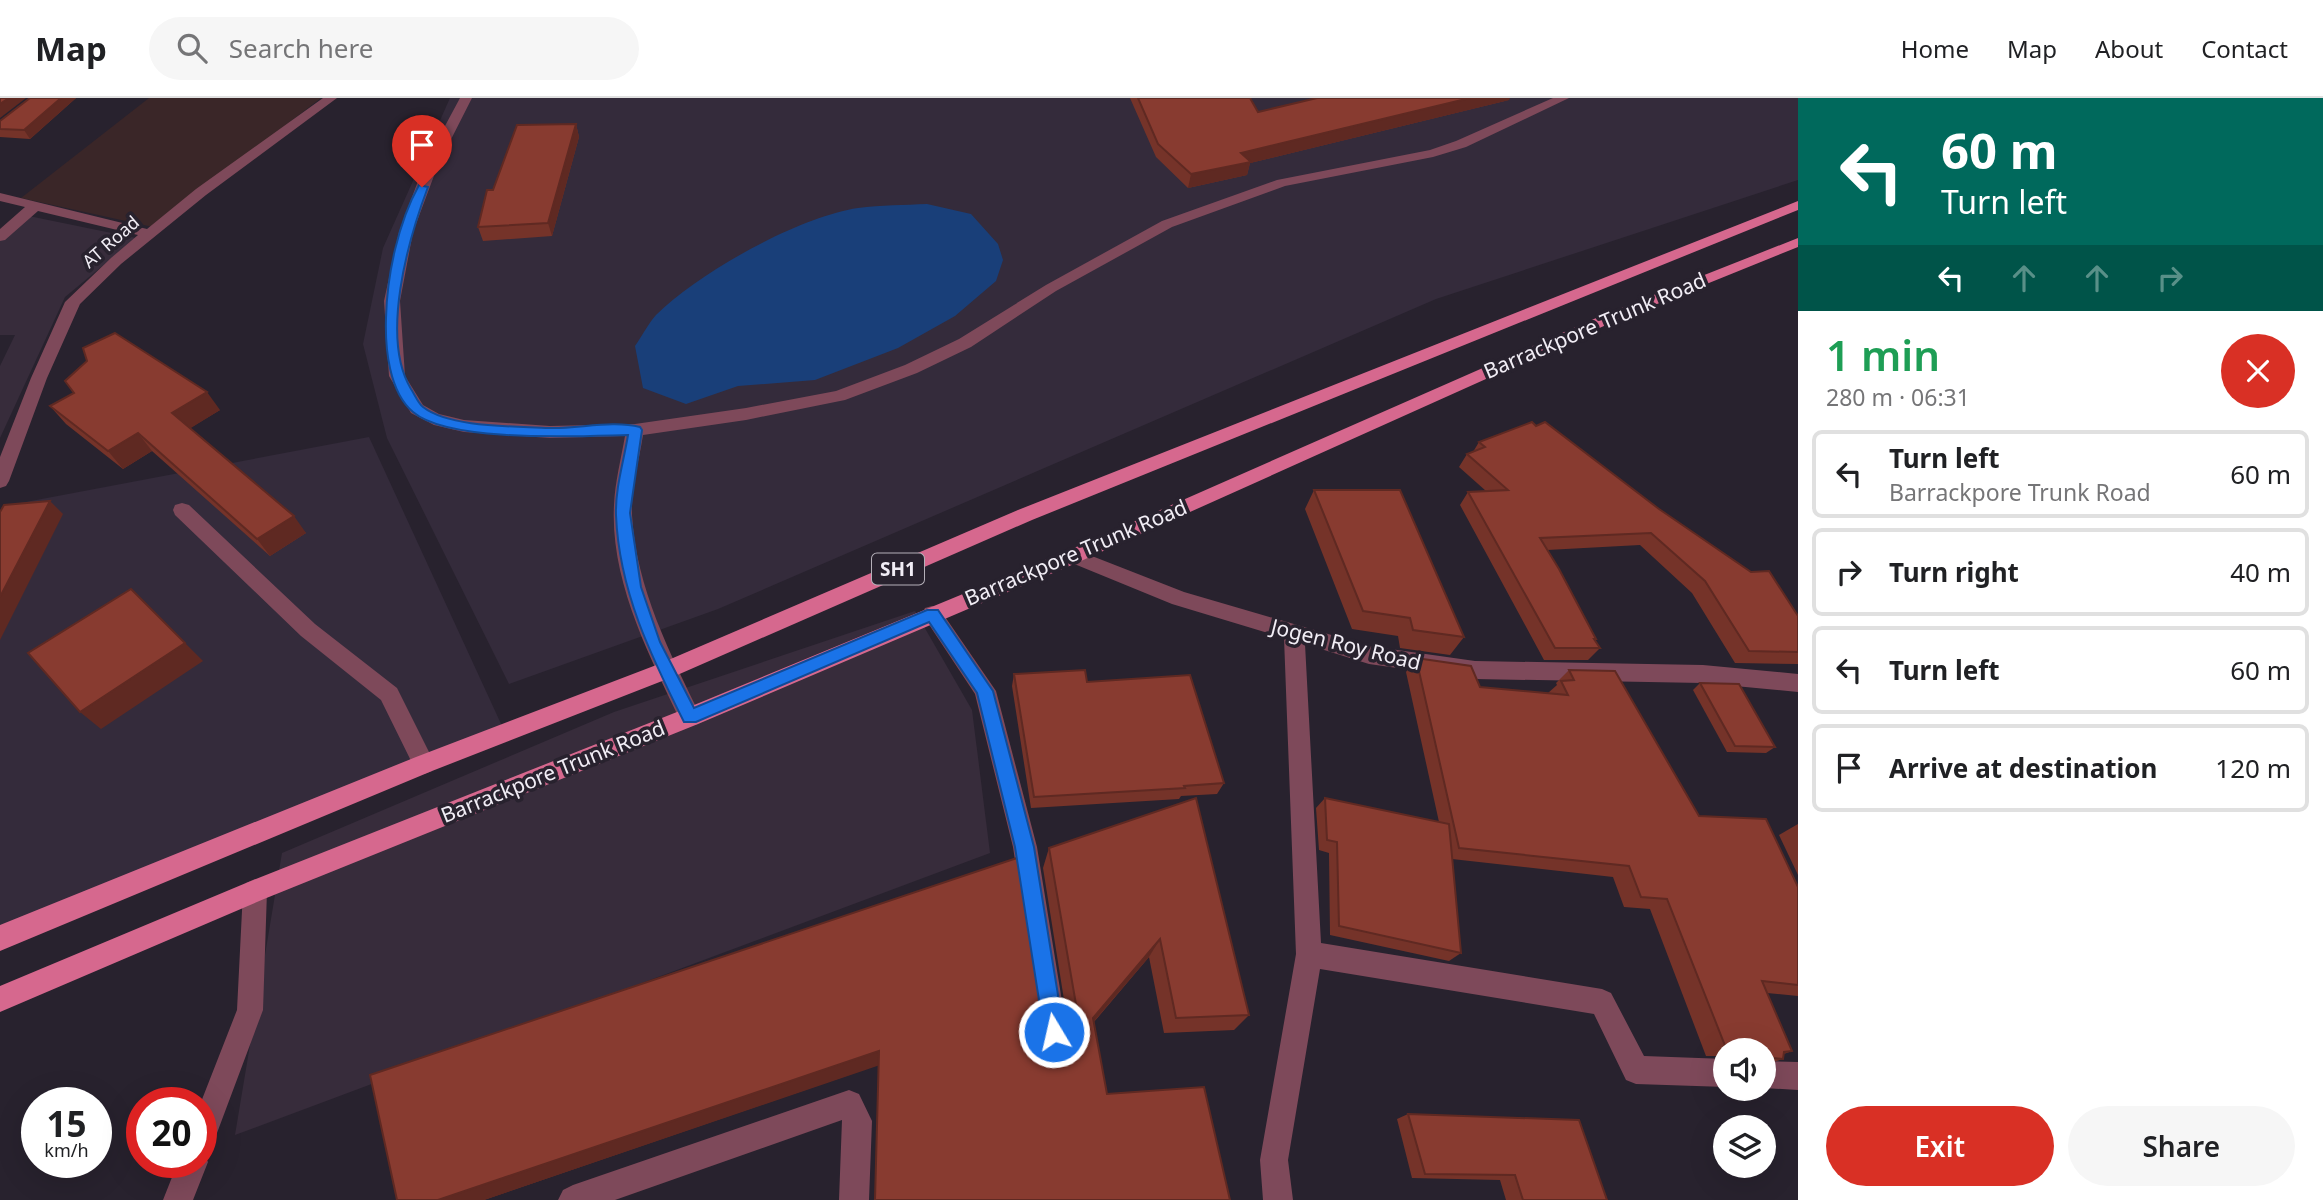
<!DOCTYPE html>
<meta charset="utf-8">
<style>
body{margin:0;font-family:"Noto Sans",sans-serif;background:#f6f6f6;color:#202124;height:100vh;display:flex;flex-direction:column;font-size:26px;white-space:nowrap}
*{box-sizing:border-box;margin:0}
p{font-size:23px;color:#757577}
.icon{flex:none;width:38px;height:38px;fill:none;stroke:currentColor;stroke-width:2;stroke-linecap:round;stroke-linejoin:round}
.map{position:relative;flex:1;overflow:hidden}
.panel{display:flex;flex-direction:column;background:#fff;width:525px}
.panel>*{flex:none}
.hud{background:#00695c;color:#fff;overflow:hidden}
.fabs{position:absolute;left:1713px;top:940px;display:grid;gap:14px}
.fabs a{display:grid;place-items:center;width:63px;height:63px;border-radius:50%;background:#fff;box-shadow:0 7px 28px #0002;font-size:35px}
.speed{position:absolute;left:21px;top:989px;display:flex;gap:14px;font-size:35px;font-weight:700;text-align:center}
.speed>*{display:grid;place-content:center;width:91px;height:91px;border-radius:50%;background:#fff;box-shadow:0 7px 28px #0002;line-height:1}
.speed small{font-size:18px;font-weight:400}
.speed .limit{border:10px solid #d22;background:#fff;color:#111}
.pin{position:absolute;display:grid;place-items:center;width:60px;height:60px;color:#fff;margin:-72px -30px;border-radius:50% 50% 50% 0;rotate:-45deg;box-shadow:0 0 7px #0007}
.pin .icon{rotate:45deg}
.me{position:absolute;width:77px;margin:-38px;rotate:351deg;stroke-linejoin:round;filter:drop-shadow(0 0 5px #0008)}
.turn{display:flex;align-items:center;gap:24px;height:147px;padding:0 28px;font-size:32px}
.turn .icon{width:91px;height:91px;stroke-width:2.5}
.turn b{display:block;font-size:49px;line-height:60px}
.lanes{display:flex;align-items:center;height:66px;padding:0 28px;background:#0003;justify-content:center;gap:35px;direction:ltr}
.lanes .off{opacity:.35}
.round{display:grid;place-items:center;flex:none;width:74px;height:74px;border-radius:37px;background:#f6f6f6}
.head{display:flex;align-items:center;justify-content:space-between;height:119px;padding:0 28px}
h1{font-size:42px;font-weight:600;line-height:52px;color:#1e9e55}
.cta{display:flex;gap:14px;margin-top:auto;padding:14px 28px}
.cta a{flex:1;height:80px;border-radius:42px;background:#d93025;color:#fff;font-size:28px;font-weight:600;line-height:80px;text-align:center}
.cta a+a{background:#f6f6f6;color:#202124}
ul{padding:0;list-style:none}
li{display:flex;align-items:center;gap:21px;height:88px;margin:0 14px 10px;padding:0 14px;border:4px solid #e0e0e0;border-radius:10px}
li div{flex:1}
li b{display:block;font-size:26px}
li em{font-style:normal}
header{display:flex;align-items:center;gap:42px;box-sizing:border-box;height:98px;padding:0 35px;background:#fff;border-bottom:2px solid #e0e0e0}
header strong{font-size:33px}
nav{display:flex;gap:38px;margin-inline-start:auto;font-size:24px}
.search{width:490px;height:63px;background:#f6f6f6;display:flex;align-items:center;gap:18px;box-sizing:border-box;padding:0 24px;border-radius:38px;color:#757577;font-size:26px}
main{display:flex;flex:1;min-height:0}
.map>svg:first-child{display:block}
</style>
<header>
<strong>Map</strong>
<div class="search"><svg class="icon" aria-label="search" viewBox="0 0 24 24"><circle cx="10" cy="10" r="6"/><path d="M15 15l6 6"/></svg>Search here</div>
<nav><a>Home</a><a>Map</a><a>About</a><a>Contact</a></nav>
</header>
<main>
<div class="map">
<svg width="1798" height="1102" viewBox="0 0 1798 1102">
<rect width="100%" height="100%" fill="#28222e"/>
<g fill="#372c3b">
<polygon points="19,116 136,140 65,199 0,340 0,268 15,237 0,237 0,133"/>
<polygon points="915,513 972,612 990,755 235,1037 282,755 614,614"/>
</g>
<polygon fill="#3a2628" points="149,0 321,0 153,129 21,100"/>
<g fill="#342b3b">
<polygon points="450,0 1798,0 1798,82 1436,201 718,511 509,586 387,340 363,246 383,150"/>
<polygon points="369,339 502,628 0,844 0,422 10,407"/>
</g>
<path fill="#193f79" d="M 927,106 L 971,116 L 998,146 L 1003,162 L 996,183 L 955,218 L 898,250 L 815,282 L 738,288 L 686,306 L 643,290 L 635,248 C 642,238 648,226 656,217 C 700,174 798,119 858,110 C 881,107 905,107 927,106 Z"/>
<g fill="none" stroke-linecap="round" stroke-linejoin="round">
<g fill="#7e495a" fill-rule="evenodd">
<polygon points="323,0 337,0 206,97 121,166 80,206 47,280 9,383 6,388 0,390 0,359 31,280 65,204 111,160 138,137 38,113 5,142 0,143 0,131 25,109 0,103 0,95 147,131 196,91"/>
<path d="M 460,0 L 472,0 L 438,67 L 413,134 L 400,203 L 405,278 L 423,307 L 439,316 L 464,322 L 550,328 L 635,326 L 746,310 L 836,293 L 905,267 L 959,241 L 1046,187 L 1162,123 L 1277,82 L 1430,52 L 1456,43 L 1553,0 L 1569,0 L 1466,49 L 1433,59 L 1285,88 L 1172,129 L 1056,193 L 971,249 L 917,275 L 845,302 L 746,322 L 643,337 C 639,363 631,390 632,417 C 636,490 670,555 701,619 L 698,626 L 690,628 L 682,626 C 650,559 610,484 614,407 C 615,384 621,361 625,338 L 550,340 L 464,334 L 434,327 L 411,315 L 389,278 L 384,203 L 399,134 L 424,67 Z"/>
<polygon points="182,405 189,407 315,526 397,590 435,666 432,673 424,676 416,673 381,602 301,538 175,417 173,412 175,407"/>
<polygon points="1074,451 1184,494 1369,548 1475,563 1703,567 1798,576 1798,594 1703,585 1475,581 1369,566 1305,546 1321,845 1602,891 1611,895 1644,958 1726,961 1726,989 1636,986 1626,982 1594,916 1320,871 1288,1062 1293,1102 1263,1102 1260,1062 1296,856 1284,540 1172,506 1067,463 1064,458 1067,453"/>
<polygon points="932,508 939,510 996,593 1037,749 1067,934 1064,944 1054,947 1044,944 1041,934 1013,749 975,596 922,516 925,510"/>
<polygon points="255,781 264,785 267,793 263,912 211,1051 203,1054 208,1064 193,1102 163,1102 178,1064 201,1064 201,1004 237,912 243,793 246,785"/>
<polygon points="1764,963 1798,964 1798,992 1763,990"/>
<polygon points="849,992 859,996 872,1023 869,1102 839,1102 842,1022 615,1102 558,1102 563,1092 573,1087"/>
</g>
<g fill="#d6688e" fill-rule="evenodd">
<polygon points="1798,103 1798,112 1032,422 675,578 432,673 0,853 0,827 416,659 659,566 1018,412"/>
<polygon points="1798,140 1798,149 1615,223 1081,463 698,626 264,801 0,914 0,888 246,785 682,612 1067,453 1603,217"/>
</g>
</g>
<g fill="#753329">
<polygon points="30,0 76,0 30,41 0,39 0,23"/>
<polygon points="1130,0 1250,0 1258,14 1509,2 1250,65 1247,77 1188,90 1156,59"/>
<polygon points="576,26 579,39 552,138 483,143 478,129 493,92"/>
<polygon points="74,295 220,312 190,330 306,435 270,458 152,353 123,371 66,326 50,308"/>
<polygon points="1532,324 1798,518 1798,566 1735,565 1692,495 1640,447 1547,452 1596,541 1595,542 1600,550 1588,562 1544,562 1460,407 1468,394 1486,393 1459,369 1467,356 1473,354 1479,344"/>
<polygon points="1314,392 1464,539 1450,557 1400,550 1398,538 1352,531 1305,411"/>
<polygon points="1416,560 1480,589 1548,595 1557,587 1556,585 1569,572 1699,718 1798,789 1798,898 1767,895 1792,953 1784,956 1783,961 1764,967 1764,952 1726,952 1726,958 1706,958 1650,811 1624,809 1613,779 1452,761 1461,855 1449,863 1330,837 1329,755 1319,752 1316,710 1325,700 1439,724 1406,574"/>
<polygon points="1014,576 1087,584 1224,685 1217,696 1181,698 1179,701 1031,710 1012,588"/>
<polygon points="1700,585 1775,649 1766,655 1727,654 1693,592"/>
<polygon points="1798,726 1798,777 1779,737"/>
<polygon points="1049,750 1249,917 1234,932 1164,935 1149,859 1094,924 1107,996 1230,1102 878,967 484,1102 397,1102 1045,919 1050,932 1062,935 1069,933 1043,770"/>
<polygon points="1408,1016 1607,1102 1506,1102 1500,1082 1412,1080 1397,1021"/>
</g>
<g fill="#5f2922">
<polygon points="9,0 26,0 0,20 0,6"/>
<polygon points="61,0 76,0 30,41 24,32"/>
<polygon points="1470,0 1510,0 1509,2 1250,65 1247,77 1188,90 1191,76 1241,55"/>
<polygon points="576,26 579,39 552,138 548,125"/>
<polygon points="207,294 220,312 186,333 172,315"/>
<polygon points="138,335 152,353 123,371 108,353"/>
<polygon points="50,403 63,416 0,542 0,499"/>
<polygon points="294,418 306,435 270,458 257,441"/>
<polygon points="185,545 203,563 101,631 80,614"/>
<polygon points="1160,841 1149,859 1084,935 1093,920"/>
<polygon points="879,953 880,967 484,1102 438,1102"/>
</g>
<g fill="#883b30" stroke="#5f2922" stroke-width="2">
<polygon points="0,0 9,0 0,6"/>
<polygon points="30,0 61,0 24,32 0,31 0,23"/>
<polygon points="1138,0 1250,0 1258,14 1317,0 1470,0 1241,55 1251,64 1191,76 1158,46"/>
<polygon points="576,26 548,125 478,129 487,92 493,92 517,27"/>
<polygon points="115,235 207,294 172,315 294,418 257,441 138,335 108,353 50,308 74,295 65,283 87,263 83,250"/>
<polygon points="1532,324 1536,328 1545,324 1659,411 1751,474 1769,473 1798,518 1798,554 1749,553 1705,483 1651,435 1540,440 1559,471 1596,541 1594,541 1600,550 1555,550 1468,394 1508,392 1467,356 1485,349 1479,344"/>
<polygon points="1314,392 1400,392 1464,539 1413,532 1410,520 1363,513"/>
<polygon points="50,403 0,499 0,414 4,407"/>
<polygon points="131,491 185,545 80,614 28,555"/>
<polygon points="1416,560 1471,568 1480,589 1568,597 1561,583 1574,582 1569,572 1615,573 1699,718 1766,721 1798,789 1798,887 1762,883 1792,953 1784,954 1783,961 1764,959 1764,952 1726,950 1667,801 1641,799 1629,768 1459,750"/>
<polygon points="1085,572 1087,584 1190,577 1224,685 1184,688 1185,690 1034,699 1014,576"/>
<polygon points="1700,585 1739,586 1775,649 1735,648"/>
<polygon points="1196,700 1249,917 1176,920 1160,841 1093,920 1107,996 1204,989 1230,1102 875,1102 879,953 438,1102 397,1102 370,977 1020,759 1045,919 1050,932 1062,935 1073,932 1078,918 1049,750"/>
<polygon points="1325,700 1449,726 1461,855 1339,828 1337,744 1327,742"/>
<polygon points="1408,1016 1579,1022 1607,1102 1523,1102 1515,1077 1425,1076"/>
</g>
<path fill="#1a73e8" stroke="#114b97" stroke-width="2" d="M 419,87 L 428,89 C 408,142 380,240 411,291 C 415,297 418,305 423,309 C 450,330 515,328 549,330 C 578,331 612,322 640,329 L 642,332 L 630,415 L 641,489 L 660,544 L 694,610 L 927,512 L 938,512 L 993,593 L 1034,749 L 1064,934 L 1061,941 L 1054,944 L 1047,941 L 1044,934 L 1015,749 L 977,595 L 929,524 L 696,624 L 684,624 C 651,558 619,493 616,417 C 615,391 624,362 628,337 C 580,338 449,345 413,314 C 389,294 385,250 386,220 C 387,177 398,125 419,87 Z"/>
<g text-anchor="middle" stroke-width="7" stroke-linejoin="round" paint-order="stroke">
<g font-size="18" fill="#f1edf5" stroke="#28222e">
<text transform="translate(111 144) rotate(-41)" y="6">AT Road</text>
</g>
<rect fill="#28222e" stroke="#b5b0b9" stroke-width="2" x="872" y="455.5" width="52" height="31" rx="5"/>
<g font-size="19" font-weight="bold" fill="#f1edf5">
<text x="898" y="478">SH1</text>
</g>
<g font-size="21" fill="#f1edf5" stroke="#28222e">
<text transform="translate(1595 228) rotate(-23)" y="7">Barrackpore Trunk Road</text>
<text transform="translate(1076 455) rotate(-23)" y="7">Barrackpore Trunk Road</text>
<text transform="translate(1346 547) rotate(14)" y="7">Jogen Roy Road</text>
<text transform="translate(553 674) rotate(-22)" y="7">Barrackpore Trunk Road</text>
</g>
</g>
</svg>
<div class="fabs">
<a><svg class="icon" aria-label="sound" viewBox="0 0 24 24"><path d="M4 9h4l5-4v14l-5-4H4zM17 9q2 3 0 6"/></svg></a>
<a><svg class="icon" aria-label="layers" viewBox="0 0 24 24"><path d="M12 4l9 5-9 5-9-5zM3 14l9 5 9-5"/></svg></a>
</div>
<div class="speed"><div>15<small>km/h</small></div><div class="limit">20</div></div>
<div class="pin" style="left:422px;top:89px;background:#d93025"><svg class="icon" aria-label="arrive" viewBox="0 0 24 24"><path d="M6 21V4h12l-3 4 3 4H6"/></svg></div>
<svg class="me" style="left:1054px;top:934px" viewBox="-20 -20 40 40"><circle r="17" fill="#1a73e8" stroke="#fff" stroke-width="3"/><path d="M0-11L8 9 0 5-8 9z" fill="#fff"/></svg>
</div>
<section class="panel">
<div class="hud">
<div class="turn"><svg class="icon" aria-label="left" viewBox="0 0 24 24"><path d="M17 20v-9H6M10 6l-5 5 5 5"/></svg><div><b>60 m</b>Turn left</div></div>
<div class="lanes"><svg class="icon" aria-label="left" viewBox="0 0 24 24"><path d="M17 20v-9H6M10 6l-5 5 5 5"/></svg><svg class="icon off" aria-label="ahead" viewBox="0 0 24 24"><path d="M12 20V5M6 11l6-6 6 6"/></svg><svg class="icon off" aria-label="ahead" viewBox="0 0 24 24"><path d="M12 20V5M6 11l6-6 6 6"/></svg><svg class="icon off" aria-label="right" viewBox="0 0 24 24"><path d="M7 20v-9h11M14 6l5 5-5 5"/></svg></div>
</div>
<div class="head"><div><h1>1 min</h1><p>280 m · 06:31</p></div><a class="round" style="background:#d93025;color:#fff"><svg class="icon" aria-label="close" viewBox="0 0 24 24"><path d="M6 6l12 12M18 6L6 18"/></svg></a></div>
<ul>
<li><svg class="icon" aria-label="left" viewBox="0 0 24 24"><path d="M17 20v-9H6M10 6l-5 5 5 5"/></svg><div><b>Turn left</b><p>Barrackpore Trunk Road</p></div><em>60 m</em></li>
<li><svg class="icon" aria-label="right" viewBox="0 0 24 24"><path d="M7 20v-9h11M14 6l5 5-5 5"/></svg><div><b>Turn right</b></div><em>40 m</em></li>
<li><svg class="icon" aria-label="left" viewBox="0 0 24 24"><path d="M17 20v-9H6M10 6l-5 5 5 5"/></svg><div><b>Turn left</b></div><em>60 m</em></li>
<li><svg class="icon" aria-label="arrive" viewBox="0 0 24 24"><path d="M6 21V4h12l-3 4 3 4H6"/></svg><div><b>Arrive at destination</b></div><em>120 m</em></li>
</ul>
<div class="cta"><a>Exit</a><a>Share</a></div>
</section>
</main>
